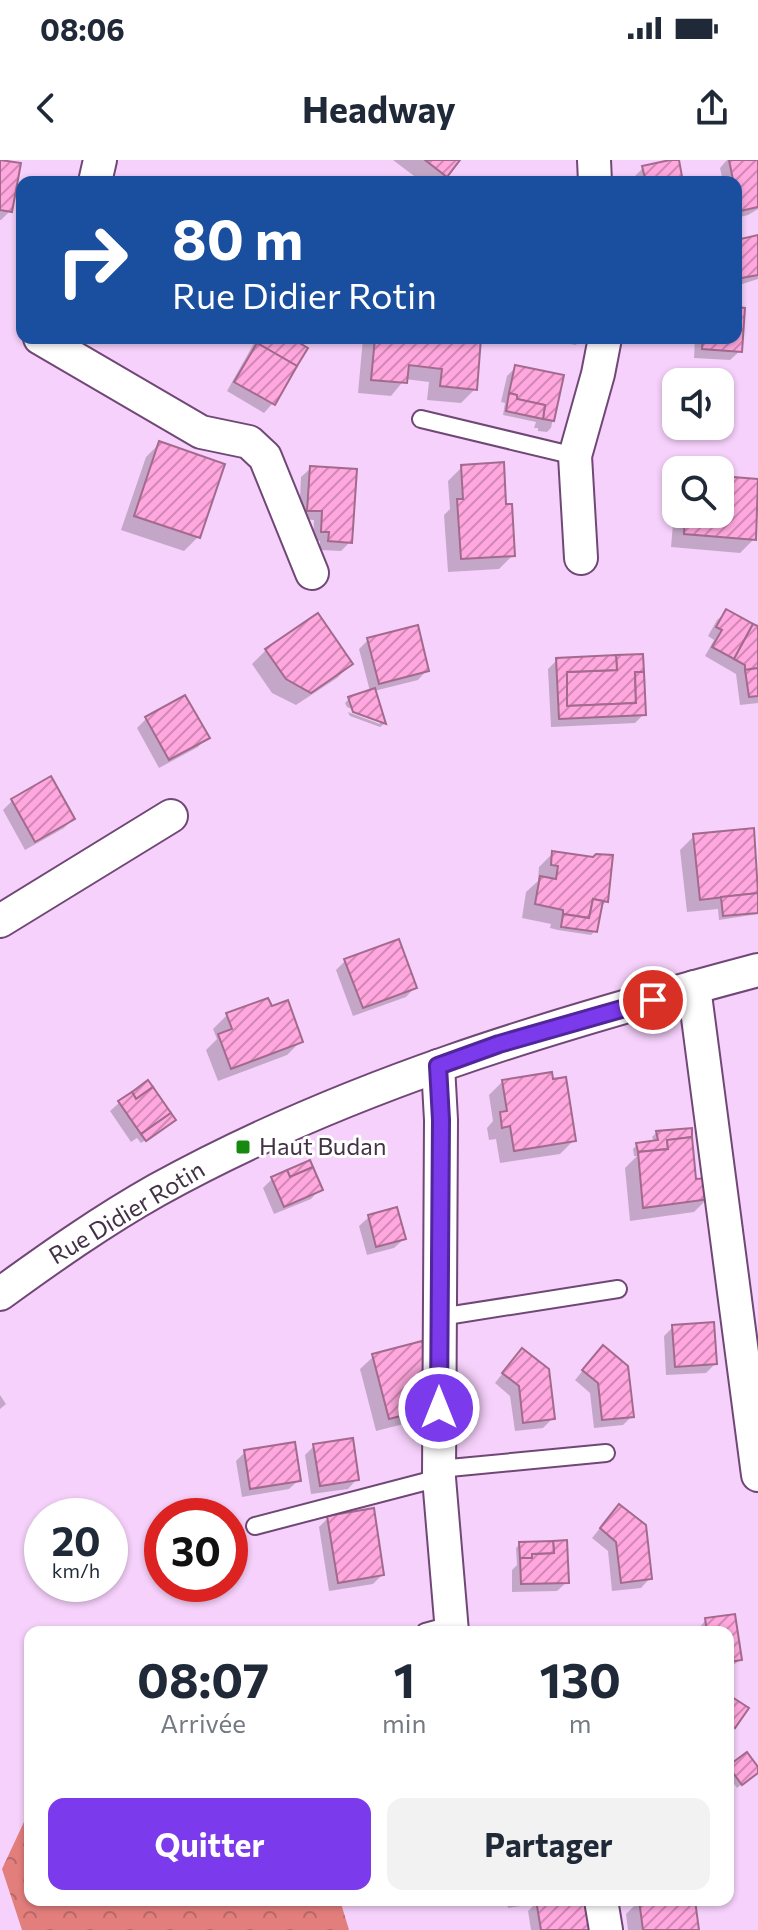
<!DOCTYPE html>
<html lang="fr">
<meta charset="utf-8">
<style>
body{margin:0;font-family:Commissioner,sans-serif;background:#f2f2f3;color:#1f2937;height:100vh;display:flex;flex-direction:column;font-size:30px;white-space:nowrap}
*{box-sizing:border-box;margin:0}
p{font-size:26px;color:#747a83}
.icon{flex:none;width:44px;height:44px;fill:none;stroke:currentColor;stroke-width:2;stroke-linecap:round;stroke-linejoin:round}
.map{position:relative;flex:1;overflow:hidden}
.panel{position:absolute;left:24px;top:1466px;width:710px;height:280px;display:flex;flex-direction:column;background:#fff;border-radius:16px;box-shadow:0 2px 6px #0004}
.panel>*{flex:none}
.hud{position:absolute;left:16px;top:16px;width:726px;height:168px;border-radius:16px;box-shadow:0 2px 6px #0004;background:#1a4fa0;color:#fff;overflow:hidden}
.controls{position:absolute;left:662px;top:208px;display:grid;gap:16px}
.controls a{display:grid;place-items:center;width:72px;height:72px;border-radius:16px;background:#fff;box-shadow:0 2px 6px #0004;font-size:40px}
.speed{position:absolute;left:24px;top:1338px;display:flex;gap:16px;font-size:40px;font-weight:700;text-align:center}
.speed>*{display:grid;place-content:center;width:104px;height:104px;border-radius:50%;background:#fff;box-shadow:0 2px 6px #0004;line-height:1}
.speed small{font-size:20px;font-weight:400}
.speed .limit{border:12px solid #d22;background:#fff;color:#111}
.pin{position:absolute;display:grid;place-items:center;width:68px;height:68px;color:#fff;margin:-34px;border:4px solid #fff;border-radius:50%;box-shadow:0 2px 8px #0007}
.me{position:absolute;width:88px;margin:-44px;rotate:0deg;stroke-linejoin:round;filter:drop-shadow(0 0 6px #0008)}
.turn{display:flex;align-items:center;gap:28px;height:168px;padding:0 24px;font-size:36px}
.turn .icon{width:104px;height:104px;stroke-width:2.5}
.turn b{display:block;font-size:56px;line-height:68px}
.eta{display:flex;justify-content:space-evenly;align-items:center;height:136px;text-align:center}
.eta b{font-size:48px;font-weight:700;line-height:56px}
.action{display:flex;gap:16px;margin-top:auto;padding:16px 24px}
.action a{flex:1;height:92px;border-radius:16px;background:#7c3aed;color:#fff;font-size:32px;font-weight:700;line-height:92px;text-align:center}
.action a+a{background:#f2f2f3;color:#1f2937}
.status{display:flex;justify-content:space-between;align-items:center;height:56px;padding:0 40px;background:#fff;direction:ltr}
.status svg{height:22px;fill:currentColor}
header{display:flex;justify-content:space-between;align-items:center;height:104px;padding:0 24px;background:#fff;font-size:36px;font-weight:700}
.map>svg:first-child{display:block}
</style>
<div class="status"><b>08:06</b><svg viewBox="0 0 49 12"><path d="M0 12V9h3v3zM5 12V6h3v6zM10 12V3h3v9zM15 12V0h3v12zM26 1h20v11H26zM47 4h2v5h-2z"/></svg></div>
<header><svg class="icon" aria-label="back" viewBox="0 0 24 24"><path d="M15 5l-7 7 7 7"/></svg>Headway<svg class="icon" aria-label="share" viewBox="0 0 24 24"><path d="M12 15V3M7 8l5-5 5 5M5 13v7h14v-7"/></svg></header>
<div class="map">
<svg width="758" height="1770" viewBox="0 0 758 1770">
<defs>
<pattern id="forest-crowns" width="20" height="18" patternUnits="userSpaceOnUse" patternTransform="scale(2)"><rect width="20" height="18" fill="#e27e7c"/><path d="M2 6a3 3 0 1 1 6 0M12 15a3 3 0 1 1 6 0" fill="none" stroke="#b96867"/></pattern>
<pattern id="building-hatch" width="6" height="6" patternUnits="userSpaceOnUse" patternTransform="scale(2)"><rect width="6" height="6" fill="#ffa7de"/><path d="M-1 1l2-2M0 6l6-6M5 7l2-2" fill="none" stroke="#d089b6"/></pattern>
</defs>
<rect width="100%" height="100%" fill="#f6d1fb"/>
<polygon fill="url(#forest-crowns)" points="30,1649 30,1740 340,1740 349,1770 22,1770 2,1709"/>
<g fill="#0003">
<polygon points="393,0 458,0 440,22 422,22"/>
<polygon points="727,0 758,0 758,49 748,55 736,58 736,22 723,22 720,8"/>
<polygon points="0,1 10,51 1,60 0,60"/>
<polygon points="643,8 681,22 635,22 634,17"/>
<polygon points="758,81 758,119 736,126 736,82"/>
<polygon points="736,149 740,191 730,200 694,198 695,178 736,178"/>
<polygon points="257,178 287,178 273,243 264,253 227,231"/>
<polygon points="363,178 479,178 475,229 461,243 427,240 429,222 405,219 391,236 358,233"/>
<polygon points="559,178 580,178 576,185 559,182"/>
<polygon points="516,207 562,216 551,268 547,272 538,271 538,268 534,268 536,262 503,255 505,243 501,242 507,216"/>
<polygon points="160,283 198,377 184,391 121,370 146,297"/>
<polygon points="462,307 513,395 499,409 448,412 444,355 450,349 448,321"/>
<polygon points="311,308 350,382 341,391 320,390 320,381 313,380 314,360 299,359 301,317"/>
<polygon points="720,318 758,321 754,379 740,393 671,387 676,329 676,354 720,354"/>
<polygon points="727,451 758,469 758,543 740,545 736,514 705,496 714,480 708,476 717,460"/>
<polygon points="368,480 427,510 418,520 374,531 384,564 380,567 350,556 348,552 380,564 380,560 347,547 345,543 349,539 370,531 359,489"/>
<polygon points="266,490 351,504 337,518 296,545 272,533 252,504"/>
<polygon points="557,500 644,554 635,563 551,567 548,509"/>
<polygon points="146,559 207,577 198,587 159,608 137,568"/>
<polygon points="12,641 73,659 64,668 25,690 3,650"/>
<polygon points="752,670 758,754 719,760 718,749 687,752 680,690 694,676"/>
<polygon points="553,693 606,741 600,748 595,771 591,775 558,770 550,768 551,764 522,758 526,732 538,721 539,707"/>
<polygon points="345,801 415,827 406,837 353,856 336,810"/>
<polygon points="227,855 301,881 287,895 218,921 206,890 217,879 213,869"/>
<polygon points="503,921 574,980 560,994 500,1003 496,979 489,980 487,968 493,961 489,935"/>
<polygon points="120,942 169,964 141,983 137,978 131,982 110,951"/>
<polygon points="690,970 694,1022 708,1038 694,1052 630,1061 625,1008 637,996 634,996 633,989 637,985 654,982 652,977 656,973"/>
<polygon points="272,1019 320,1029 311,1039 274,1054 263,1028"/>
<polygon points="369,1057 404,1079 394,1088 367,1095 359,1066"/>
<polygon points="673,1167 715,1204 706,1213 666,1215 664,1176"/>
<polygon points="374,1196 436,1245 423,1259 376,1271 360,1209"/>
<polygon points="594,1197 632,1256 623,1265 594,1268 590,1233 575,1220"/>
<polygon points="513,1200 553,1258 543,1268 515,1271 510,1236 495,1223"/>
<polygon points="0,1235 6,1244 0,1249"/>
<polygon points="314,1286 357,1319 348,1329 311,1334 305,1295"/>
<polygon points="245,1292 299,1320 289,1329 242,1337 236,1301"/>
<polygon points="610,1356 650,1418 641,1428 612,1431 608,1391 592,1378"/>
<polygon points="328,1358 382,1415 373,1424 329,1431 319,1367"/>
<polygon points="520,1384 567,1422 557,1431 512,1432 512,1410 517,1405 516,1388"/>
<polygon points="734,1456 740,1500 728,1509 728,1472 697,1472 697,1470 706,1460"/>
<polygon points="746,1595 758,1611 737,1628 728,1615 728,1609"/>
<polygon points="507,1740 531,1740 531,1741 527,1745 508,1748"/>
<polygon points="545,1740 593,1770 531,1770 528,1751 537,1742"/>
<polygon points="640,1740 693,1740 697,1770 628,1770 626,1754"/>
</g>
<g fill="url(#building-hatch)" stroke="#a36a8e" stroke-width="2">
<polygon points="0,0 21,3 12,52 0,50"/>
<polygon points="425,0 460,0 447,17"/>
<polygon points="670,0 679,0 683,22 646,22 642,6"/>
<polygon points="729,0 758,0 758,47 736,52 736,22 729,22 733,20"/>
<polygon points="758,75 758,115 736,119 736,80"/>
<polygon points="736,147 745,148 742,192 702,189 703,178 736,178"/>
<polygon points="260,178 291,178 308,188 297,206 257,183"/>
<polygon points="375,178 481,178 477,230 440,226 442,209 409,205 407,223 371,220"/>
<polygon points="257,183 297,206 275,245 234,222"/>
<polygon points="515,205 564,215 554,261 543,259 545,245 517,239 517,235 509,233"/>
<polygon points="509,233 517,235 517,239 545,245 543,259 506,251"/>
<polygon points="159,281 225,304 200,378 134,356"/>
<polygon points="504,302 506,344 512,344 515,396 461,399 457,339 463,339 461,305"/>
<polygon points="310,306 357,309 352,383 328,381 329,372 321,372 322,351 307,351"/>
<polygon points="720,316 758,319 756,380 684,374 685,354 720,354"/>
<polygon points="726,449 753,464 734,499 712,487 722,470 716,467"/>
<polygon points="318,453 353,504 311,533 286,519 265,489"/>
<polygon points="753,464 758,466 758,508 745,510 745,505 734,499"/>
<polygon points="418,465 429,511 379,524 367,478"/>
<polygon points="643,494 644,512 635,512 636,543 567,546 567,512 617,510 616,495"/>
<polygon points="616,495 617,510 567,512 567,546 636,543 635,512 644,512 646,555 559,559 556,498"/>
<polygon points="758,508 758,536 749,537 745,510"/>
<polygon points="375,528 386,564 353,552 348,537"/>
<polygon points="185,535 210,578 169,600 145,557"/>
<polygon points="51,616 75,659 35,682 11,639"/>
<polygon points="754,668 758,733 700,740 693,674"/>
<polygon points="552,691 593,697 596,694 613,695 608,742 593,739 589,758 563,754 563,750 535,744 540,716 556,719 558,706 551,705"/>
<polygon points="758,733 758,753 723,756 721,737"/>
<polygon points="593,739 603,741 597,772 561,767 563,754 589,758"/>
<polygon points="399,779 417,828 363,848 344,799"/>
<polygon points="268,838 272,846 288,840 303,882 231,909 218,874 232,869 226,853"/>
<polygon points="552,912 553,919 566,917 576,981 514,991 510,966 502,968 500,952 507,951 502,920"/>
<polygon points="148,920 153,927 136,939 132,932"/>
<polygon points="153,927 171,953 141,974 118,941 132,932 136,939"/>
<polygon points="171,953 176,960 146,981 141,974"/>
<polygon points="692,968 692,977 667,980 668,989 638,992 636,983 658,980 656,971"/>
<polygon points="692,977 696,1019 708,1018 710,1039 643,1048 638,992 668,989 667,980"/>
<polygon points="310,1000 313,1007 290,1017 287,1010"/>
<polygon points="313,1007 323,1030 284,1047 271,1017 287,1010 290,1017"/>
<polygon points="397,1047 406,1079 376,1087 368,1055"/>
<polygon points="714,1162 717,1204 675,1207 672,1165"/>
<polygon points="422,1181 439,1246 389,1259 372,1194"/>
<polygon points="603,1185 628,1206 634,1257 602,1260 598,1223 582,1210"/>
<polygon points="522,1188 549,1209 555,1259 523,1263 519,1226 502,1213"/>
<polygon points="353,1278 359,1320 320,1326 313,1284"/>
<polygon points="295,1282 301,1321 250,1329 244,1290"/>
<polygon points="619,1344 646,1365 652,1419 621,1423 616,1382 600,1368"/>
<polygon points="374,1348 384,1415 338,1423 327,1356"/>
<polygon points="567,1380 569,1423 521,1424 520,1398 532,1398 532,1394 554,1393 553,1381"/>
<polygon points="553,1381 554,1393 532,1394 532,1398 520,1398 519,1382"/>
<polygon points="735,1454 742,1500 728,1502 728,1472 707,1472 705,1458"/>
<polygon points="732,1537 749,1548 735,1568 728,1563 728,1542"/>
<polygon points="747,1592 758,1607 758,1613 742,1625 728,1606"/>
<polygon points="536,1740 590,1740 595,1770 541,1770"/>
<polygon points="639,1740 695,1740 699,1770 643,1770"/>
</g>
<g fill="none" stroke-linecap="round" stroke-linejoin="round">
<g stroke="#704876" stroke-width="20">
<g id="lane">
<polyline points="421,259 575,296"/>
<polyline points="440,1157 618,1129"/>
<polyline points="439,1309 606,1293"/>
<polyline points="255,1366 439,1318"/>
<polyline points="425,1472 451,1465"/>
</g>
</g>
<g stroke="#704876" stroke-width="36">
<g id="street">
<polyline points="594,0 595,22"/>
<polyline points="95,22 100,0"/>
<polyline points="40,178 201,272 249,282 265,297 312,413"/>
<polyline points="581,398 575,296 598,214 605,178"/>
<polyline points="0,761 171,656"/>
<polyline points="694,827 758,1315"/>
<polyline points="438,906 441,960 439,1318 452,1472"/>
<path d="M 0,1134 C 51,1097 102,1061 157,1030 C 345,926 551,865 758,810"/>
<polyline points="601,1740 606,1770"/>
</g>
</g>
<use href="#lane" stroke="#fff" stroke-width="16"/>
<use href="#street" stroke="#fff" stroke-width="32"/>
</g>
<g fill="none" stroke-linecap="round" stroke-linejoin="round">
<g stroke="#51269a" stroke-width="20">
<polyline id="route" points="439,1248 441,960 438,906 499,884 653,840"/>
</g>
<use href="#route" stroke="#7c3aed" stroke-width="14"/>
</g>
<rect fill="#168a0e" stroke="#fff" stroke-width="3" x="235" y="979" width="16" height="16" rx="4"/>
<g text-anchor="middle" stroke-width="6" stroke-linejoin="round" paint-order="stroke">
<g font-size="24" fill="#433146" stroke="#fff" text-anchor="start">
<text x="259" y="995">Haut Budan</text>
</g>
<g font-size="24" fill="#433146" stroke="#fff">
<text transform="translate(127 1053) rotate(-31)" y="8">Rue Didier Rotin</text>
</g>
</g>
</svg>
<div class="controls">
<a><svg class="icon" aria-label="sound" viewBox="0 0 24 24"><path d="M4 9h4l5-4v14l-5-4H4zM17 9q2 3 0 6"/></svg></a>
<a><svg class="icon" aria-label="search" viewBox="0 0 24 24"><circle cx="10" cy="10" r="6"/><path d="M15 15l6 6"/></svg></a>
</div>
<div class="speed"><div>20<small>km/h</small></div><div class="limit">30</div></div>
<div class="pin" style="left:653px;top:840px;background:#d93025"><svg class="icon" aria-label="arrive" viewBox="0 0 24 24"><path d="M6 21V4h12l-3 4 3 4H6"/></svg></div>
<svg class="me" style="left:439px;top:1248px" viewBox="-20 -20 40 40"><circle r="17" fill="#7c3aed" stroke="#fff" stroke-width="3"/><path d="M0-11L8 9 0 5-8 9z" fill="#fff"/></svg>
<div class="hud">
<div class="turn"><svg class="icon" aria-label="right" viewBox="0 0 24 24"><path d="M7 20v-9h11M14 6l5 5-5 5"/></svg><div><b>80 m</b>Rue Didier Rotin</div></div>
</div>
<section class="panel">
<div class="eta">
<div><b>08:07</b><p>Arrivée</p></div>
<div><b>1</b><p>min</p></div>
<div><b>130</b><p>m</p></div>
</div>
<div class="action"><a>Quitter</a><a>Partager</a></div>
</section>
</div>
